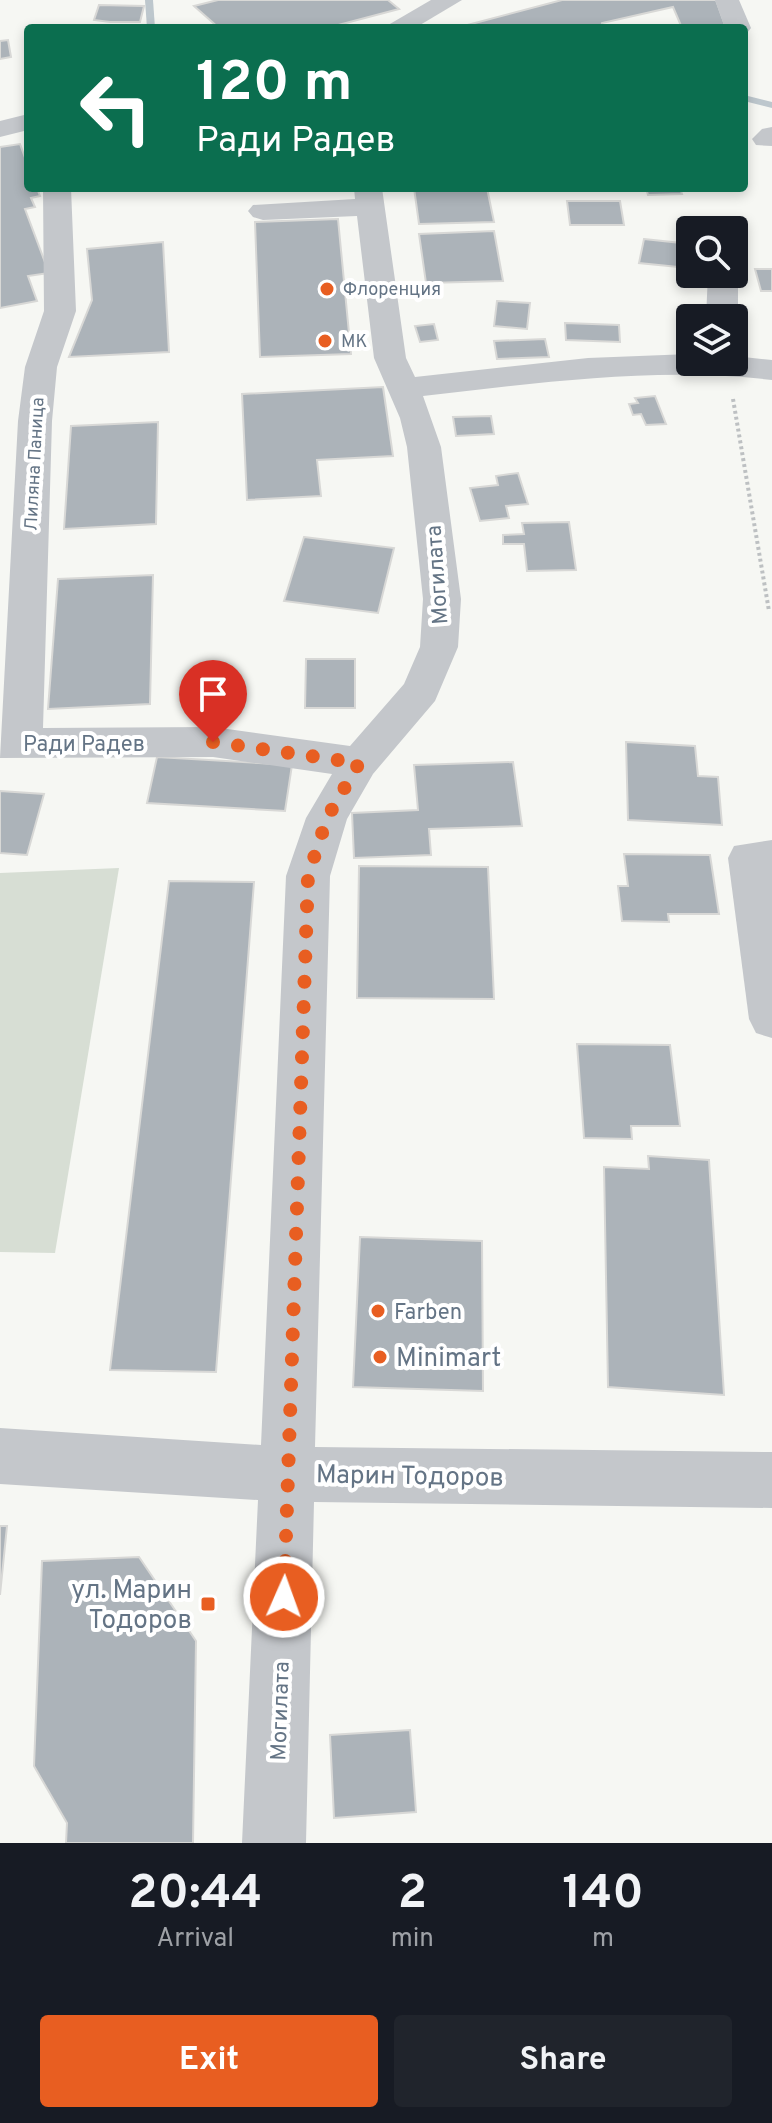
<!DOCTYPE html>
<meta charset="utf-8">
<style>
body{margin:0;font-family:Overpass,sans-serif;background:#20242c;color:#f1f3f6;height:100vh;display:flex;flex-direction:column;font-size:30px;white-space:nowrap}
*{box-sizing:border-box;margin:0}
p{font-size:26px;color:#9ea1a6}
.icon{flex:none;width:44px;height:44px;fill:none;stroke:currentColor;stroke-width:2;stroke-linecap:round;stroke-linejoin:round}
.map{position:relative;height:1843px;overflow:hidden}
.panel{display:flex;flex-direction:column;background:#171b24;flex:1}
.panel>*{flex:none}
.guide{position:absolute;left:24px;top:24px;width:724px;height:168px;border-radius:8px;box-shadow:0 4px 12px #0003;background:#0b6e4f;color:#fff;overflow:hidden}
.tools{position:absolute;left:676px;top:216px;display:grid;gap:16px}
.tools a{display:grid;place-items:center;width:72px;height:72px;border-radius:8px;background:#171b24;box-shadow:0 4px 12px #0003;font-size:40px}
.pin{position:absolute;display:grid;place-items:center;width:68px;height:68px;color:#fff;margin:-82px -34px;border-radius:50% 50% 50% 0;rotate:-45deg;box-shadow:0 0 8px #0007}
.pin .icon{rotate:45deg}
.me{position:absolute;width:88px;margin:-44px;rotate:2deg;stroke-linejoin:round;filter:drop-shadow(0 0 6px #0008)}
.turn{display:flex;align-items:center;gap:28px;height:168px;padding:0 40px;font-size:36px}
.turn .icon{width:104px;height:104px;stroke-width:2.5}
.turn b{display:block;font-size:56px;line-height:68px}
.eta{display:flex;justify-content:space-evenly;align-items:center;height:136px;text-align:center}
.eta b{font-size:48px;font-weight:700;line-height:56px}
.button{display:flex;gap:16px;margin-top:auto;padding:16px 40px}
.button a{flex:1;height:92px;border-radius:8px;background:#e85e21;color:#fff;font-size:32px;font-weight:700;line-height:92px;text-align:center}
.button a+a{background:#20242c;color:#f1f3f6}
.map>svg:first-child{display:block}
</style>
<div class="map">
<svg width="772" height="1843" viewBox="0 0 772 1843">
<rect width="100%" height="100%" fill="#f6f7f3"/>
<polygon fill="#d7ded4" points="119,868 55,1253 0,1252 0,873"/>
<g fill="none" stroke-linecap="round" stroke-linejoin="round">
<g fill="#bdc7cd" fill-rule="evenodd">
<polygon points="145,0 153,0 155,28 147,28"/>
<polygon points="744,95 772,102 772,108 744,101"/>
</g>
</g>
<g fill="#acb3b9" stroke="#d8d8d6" stroke-width="2">
<polygon points="218,0 388,0 399,9 327,28 219,28 194,6"/>
<polygon points="562,0 716,0 726,28 682,28 673,7 602,23 601,28 456,28"/>
<polygon points="99,5 144,6 140,22 110,22 94,20"/>
<polygon points="8,40 11,57 0,59 0,41"/>
<polygon points="20,144 28,166 28,188 37,188 40,196 31,198 35,207 25,209 49,273 28,276 37,301 0,308 0,147"/>
<polygon points="414,188 487,188 494,222 419,224"/>
<polygon points="646,188 684,188 680,188 682,194 648,195"/>
<polygon points="567,201 620,201 624,225 570,225"/>
<polygon points="338,219 351,354 260,357 255,222"/>
<polygon points="494,231 503,281 426,283 419,234"/>
<polygon points="644,239 690,244 688,268 639,263"/>
<polygon points="163,242 169,352 69,357 92,300 87,249"/>
<polygon points="755,269 772,269 772,291 761,291"/>
<polygon points="497,301 530,303 527,329 494,326"/>
<polygon points="565,323 619,325 620,342 566,340"/>
<polygon points="434,324 438,340 420,342 415,326"/>
<polygon points="545,339 549,357 497,359 494,341"/>
<polygon points="383,387 393,456 317,460 321,496 247,500 242,394"/>
<polygon points="655,396 666,424 646,425 641,414 633,415 629,404 638,403 635,398"/>
<polygon points="491,416 494,434 456,436 453,417"/>
<polygon points="158,422 156,524 64,529 71,426"/>
<polygon points="518,473 528,504 506,506 509,518 480,521 470,488 498,485 496,476"/>
<polygon points="569,522 576,570 527,571 524,544 503,544 503,535 524,534 522,523"/>
<polygon points="304,537 394,548 378,613 284,601"/>
<polygon points="153,575 150,704 48,709 58,579"/>
<polygon points="306,659 355,659 355,708 305,708"/>
<polygon points="626,742 695,746 698,776 718,777 722,825 628,820"/>
<polygon points="157,757 292,765 285,811 147,803"/>
<polygon points="513,762 522,826 429,829 431,855 354,858 352,813 418,810 414,765"/>
<polygon points="0,791 44,794 27,855 0,853"/>
<polygon points="624,854 710,855 719,914 668,914 669,922 622,921 618,886 628,886"/>
<polygon points="359,866 488,867 494,999 357,998"/>
<polygon points="169,881 254,882 216,1372 110,1370"/>
<polygon points="577,1044 670,1045 680,1126 631,1126 632,1139 584,1138"/>
<polygon points="648,1156 709,1160 724,1395 608,1387 604,1167 649,1169"/>
<polygon points="360,1237 482,1241 483,1391 353,1387"/>
<polygon points="0,1526 7,1526 0,1595"/>
<polygon points="139,1557 196,1641 193,1843 66,1843 67,1823 34,1766 42,1561"/>
<polygon points="410,1730 416,1812 334,1818 330,1735"/>
</g>
<g fill="none" stroke-linecap="round" stroke-linejoin="round">
<polyline stroke="#bdc0c2" stroke-width="4" stroke-dasharray="3 3" stroke-linecap="butt" points="733,399 769,611"/>
<g fill="#c4c7cb" fill-rule="evenodd">
<polygon points="431,0 462,0 415,28 383,28"/>
<polygon points="715,0 739,0 751,28 747,33 744,34 744,28 725,28"/>
<polygon points="28,114 28,130 0,137 0,121"/>
<polygon points="772,127 772,146 756,145 752,139 762,129"/>
<path d="M 43,188 L 71,188 L 76,311 L 57,367 L 52,421 L 43,728 L 213,727 L 350,746 L 404,684 L 420,647 L 423,599 L 407,447 L 400,418 L 374,358 L 357,216 L 263,220 L 253,217 L 248,211 L 253,205 L 355,199 L 354,188 L 382,188 L 406,358 L 415,377 L 588,358 L 690,354 L 690,362 L 734,362 L 734,356 L 772,360 L 772,380 C 655,366 540,383 423,396 L 441,447 L 461,599 L 458,647 L 435,701 L 373,774 L 347,819 L 330,876 L 315,1447 L 772,1452 L 772,1508 L 314,1502 L 306,1843 L 242,1843 L 258,1500 L 0,1484 L 0,1428 L 261,1445 L 286,876 L 306,818 L 332,774 L 213,757 L 0,758 L 18,421 L 25,367 L 44,311 Z"/>
<polygon points="728,217 738,220 743,226 737,236 734,237 734,230 712,230 718,220"/>
<polygon points="734,268 738,274 738,318 734,323 734,318 706,318 708,274 734,274"/>
<polygon points="772,840 772,1038 756,1033 749,1019 728,858 734,846"/>
</g>
</g>
<g fill="none" stroke-linecap="round" stroke-linejoin="round">
<polyline stroke="#e85e21" stroke-width="14" stroke-dasharray="0 25.2" points="213,742 359,763 327,818 308,876 284,1597"/>
</g>
<g fill="#e85e21" stroke="#fff" stroke-width="3">
<circle cx="327" cy="289" r="8"/>
<circle cx="325" cy="341" r="8"/>
<circle cx="378" cy="1311" r="8"/>
<circle cx="380" cy="1357" r="8"/>
<rect x="200" y="1596" width="16" height="16" rx="4"/>
</g>
<g text-anchor="middle" stroke-width="8" stroke-linejoin="round" paint-order="stroke">
<g font-size="18" fill="#647485" stroke="#fff" text-anchor="start">
<text x="343" y="295">Флоренция</text>
<text x="341" y="347">MK</text>
</g>
<g font-size="18" fill="#647485" stroke="#fff">
<text transform="translate(34 464) rotate(-87)" y="6">Лиляна Паница</text>
</g>
<g font-size="22" fill="#647485" stroke="#fff">
<text transform="translate(436 575) rotate(-94)" y="8">Могилата</text>
<text x="84" y="751">Ради Радев</text>
<text transform="translate(279 1711) rotate(-88)" y="8">Могилата</text>
</g>
<g font-size="22" fill="#647485" stroke="#fff" text-anchor="start">
<text x="394" y="1319">Farben</text>
</g>
<g font-size="26" fill="#647485" stroke="#fff" text-anchor="start">
<text x="396" y="1366">Minimart</text>
<text x="192" y="1598" text-anchor="end">ул. Марин<tspan x="192" dy="30">Тодоров</tspan></text>
</g>
<g font-size="26" fill="#647485" stroke="#fff">
<text transform="translate(410 1475) rotate(1)" y="9">Марин Тодоров</text>
</g>
</g>
</svg>
<div class="tools">
<a><svg class="icon" aria-label="search" viewBox="0 0 24 24"><circle cx="10" cy="10" r="6"/><path d="M15 15l6 6"/></svg></a>
<a><svg class="icon" aria-label="layers" viewBox="0 0 24 24"><path d="M12 4l9 5-9 5-9-5zM3 14l9 5 9-5"/></svg></a>
</div>
<div class="pin" style="left:213px;top:742px;background:#d93025"><svg class="icon" aria-label="arrive" viewBox="0 0 24 24"><path d="M6 21V4h12l-3 4 3 4H6"/></svg></div>
<svg class="me" style="left:284px;top:1597px" viewBox="-20 -20 40 40"><circle r="17" fill="#e85e21" stroke="#fff" stroke-width="3"/><path d="M0-11L8 9 0 5-8 9z" fill="#fff"/></svg>
<div class="guide">
<div class="turn"><svg class="icon" aria-label="left" viewBox="0 0 24 24"><path d="M17 20v-9H6M10 6l-5 5 5 5"/></svg><div><b>120 m</b>Ради Радев</div></div>
</div>
</div>
<section class="panel">
<div class="eta">
<div><b>20:44</b><p>Arrival</p></div>
<div><b>2</b><p>min</p></div>
<div><b>140</b><p>m</p></div>
</div>
<div class="button"><a>Exit</a><a>Share</a></div>
</section>
